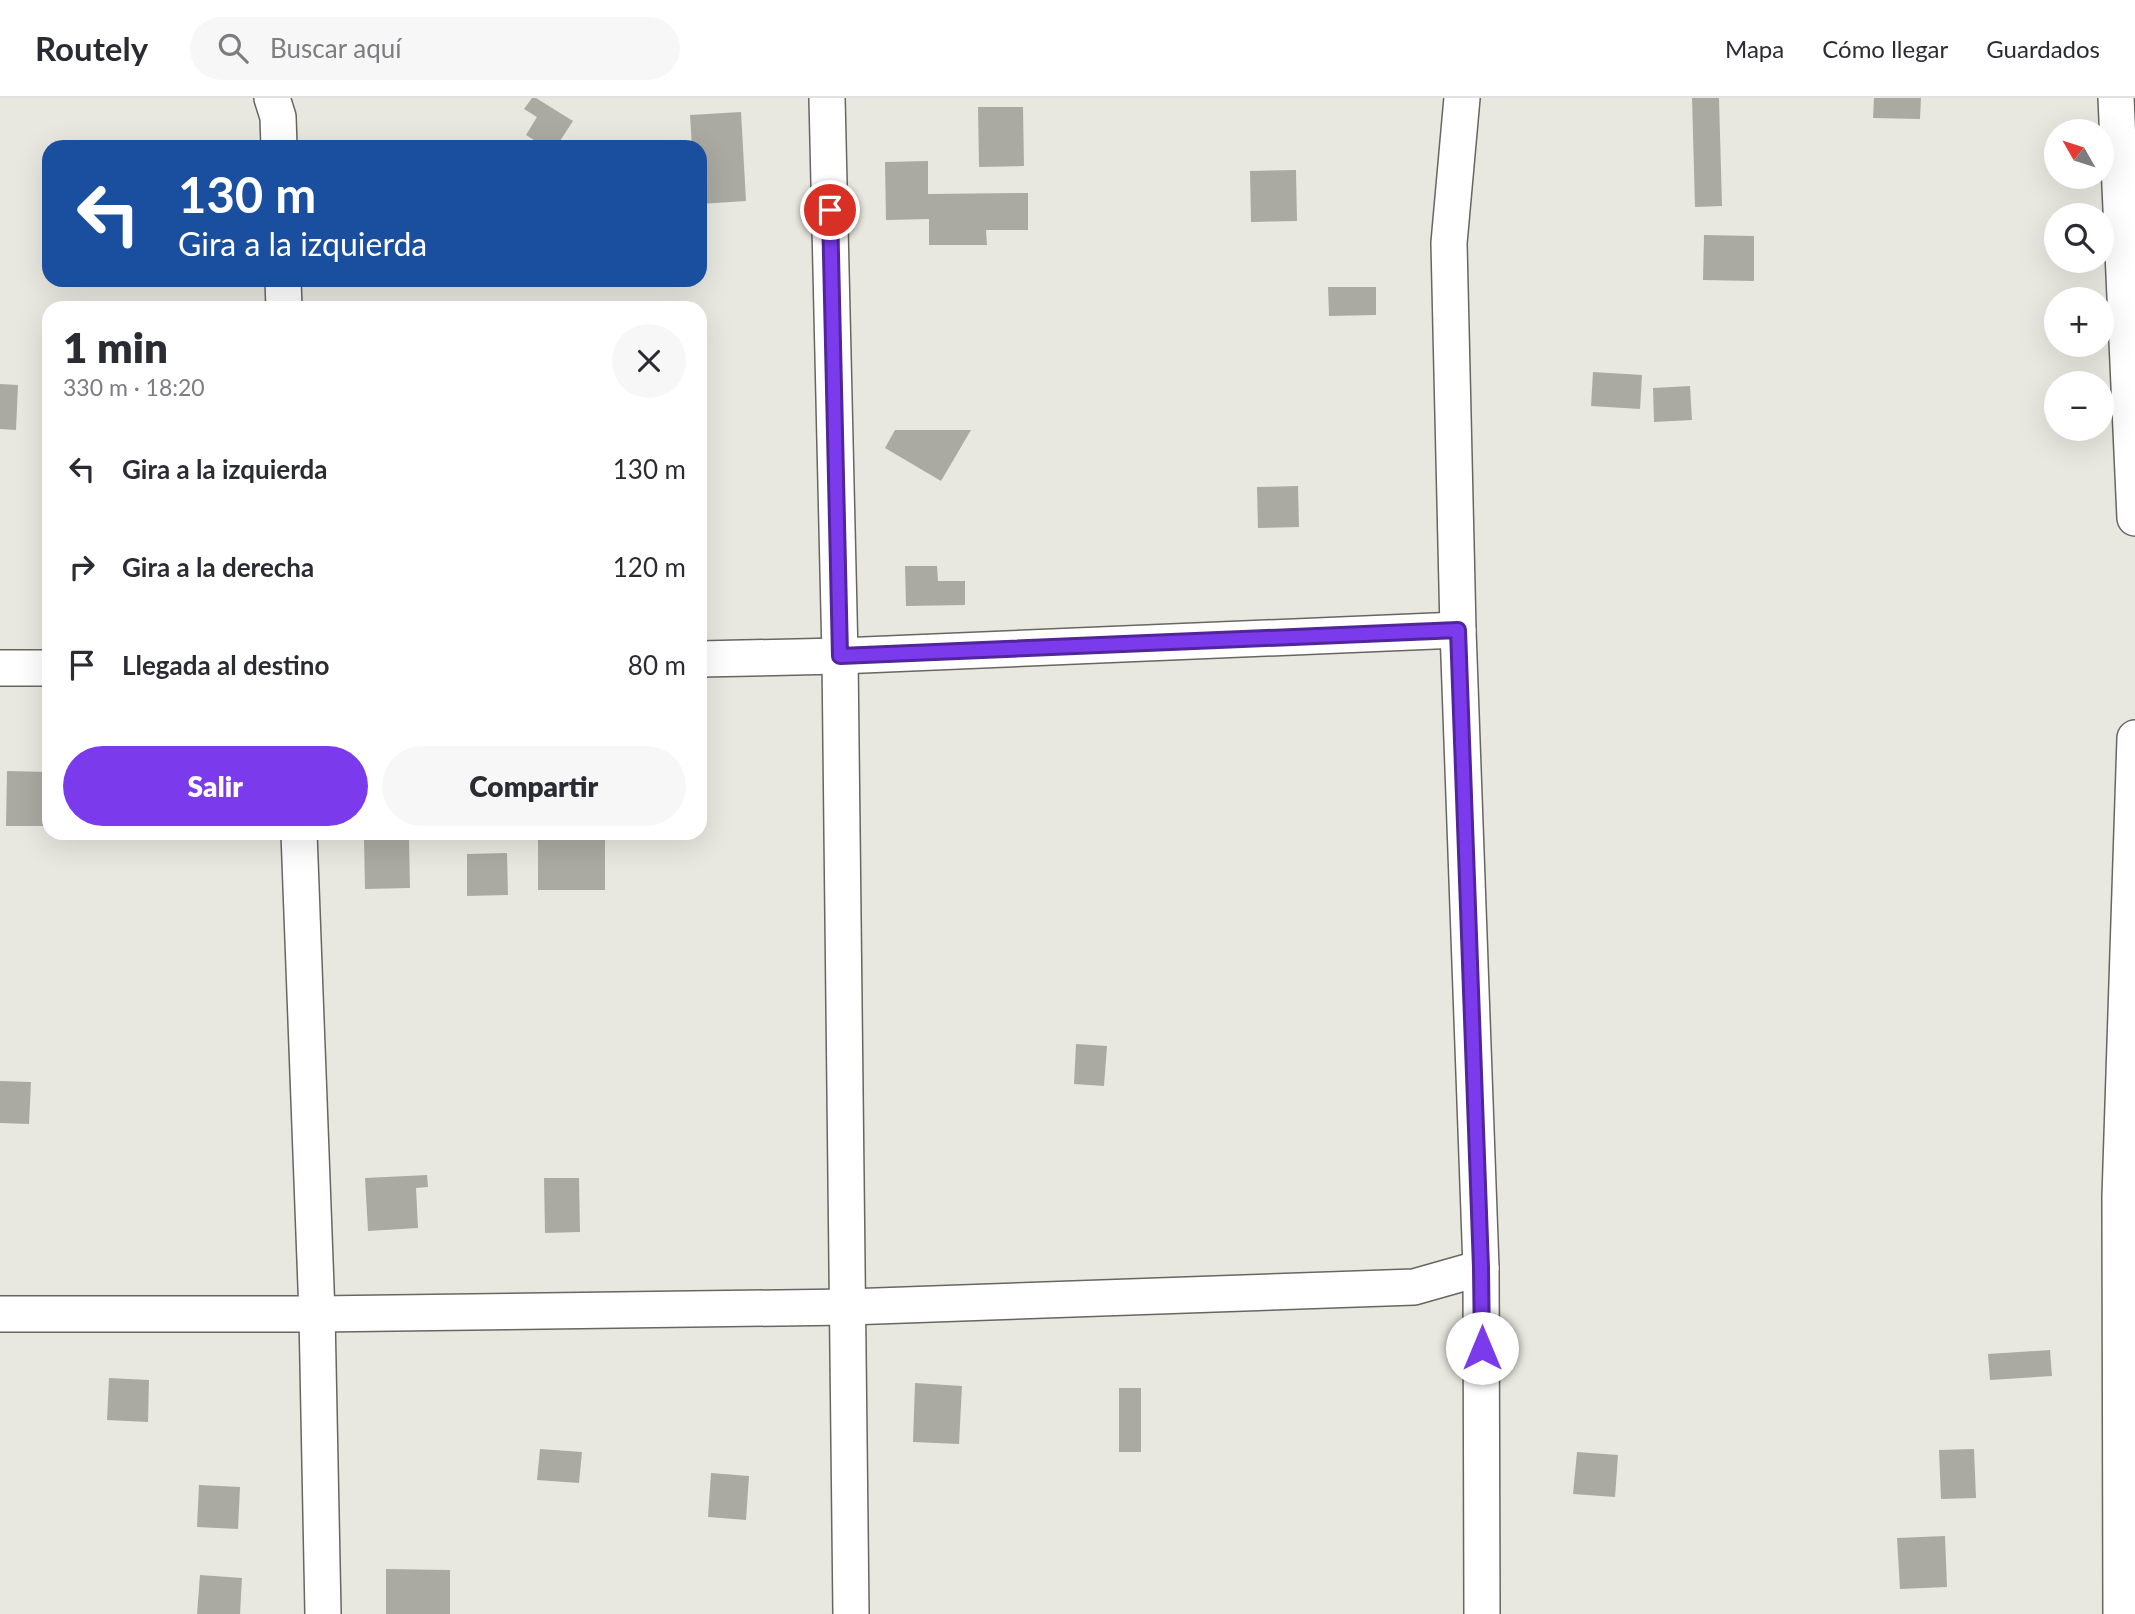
<!DOCTYPE html>
<html lang="es">
<meta charset="utf-8">
<style>
body{margin:0;font-family:Lato,sans-serif;background:#f7f7f7;color:#2b2b33;height:100vh;display:flex;flex-direction:column;font-size:26px;white-space:nowrap}
*{box-sizing:border-box;margin:0}
p{font-size:23px;color:#7c7c81}
.icon{flex:none;width:38px;height:38px;fill:none;stroke:currentColor;stroke-width:2;stroke-linecap:round;stroke-linejoin:round}
.map{position:relative;flex:1;overflow:hidden}
.sheet{position:absolute;left:42px;top:203px;width:665px;height:539px;display:flex;flex-direction:column;background:#fff;border-radius:21px;box-shadow:0 7px 28px #0002}
.sheet>*{flex:none}
.banner{position:absolute;left:42px;top:42px;width:665px;height:147px;border-radius:21px;box-shadow:0 7px 28px #0002;background:#1a4fa0;color:#fff;overflow:hidden}
.needle{width:46px;rotate:309deg}
.controls{position:absolute;left:2044px;top:21px;display:grid;gap:14px}
.controls a{display:grid;place-items:center;width:70px;height:70px;border-radius:50%;background:#fff;box-shadow:0 7px 28px #0002;font-size:35px}
.pin{position:absolute;display:grid;place-items:center;width:60px;height:60px;color:#fff;margin:-30px;border:4px solid #fff;border-radius:50%;box-shadow:0 2px 7px #0007}
.me{position:absolute;width:77px;margin:-38px;rotate:0deg;stroke-linejoin:round;filter:drop-shadow(0 0 5px #0008)}
.turn{display:flex;align-items:center;gap:24px;height:147px;padding:0 21px;font-size:32px}
.turn .icon{width:91px;height:91px;stroke-width:2.5}
.turn b{display:block;font-size:49px;line-height:60px}
.round{display:grid;place-items:center;flex:none;width:74px;height:74px;border-radius:37px;background:#f7f7f7}
.headline{display:flex;align-items:center;justify-content:space-between;height:119px;padding:0 21px}
h1{font-size:42px;font-weight:800;line-height:52px}
.cta{display:flex;gap:14px;margin-top:auto;padding:14px 21px}
.cta a{flex:1;height:80px;border-radius:42px;background:#7c3aed;color:#fff;font-size:28px;font-weight:800;line-height:80px;text-align:center}
.cta a+a{background:#f7f7f7;color:#2b2b33}
ul{padding:0;list-style:none}
li{display:flex;align-items:center;gap:21px;height:98px;padding:0 21px}
li div{flex:1}
li b{display:block;font-size:26px}
li em{font-style:normal}
header{display:flex;align-items:center;gap:42px;box-sizing:border-box;height:98px;padding:0 35px;background:#fff;border-bottom:2px solid #e1e1e2}
header strong{font-size:33px}
nav{display:flex;gap:38px;margin-inline-start:auto;font-size:24px}
.search{width:490px;height:63px;background:#f7f7f7;display:flex;align-items:center;gap:18px;box-sizing:border-box;padding:0 24px;border-radius:38px;color:#7c7c81;font-size:26px}
.map>svg:first-child{display:block}
</style>
<header>
<strong>Routely</strong>
<div class="search"><svg class="icon" aria-label="search" viewBox="0 0 24 24"><circle cx="10" cy="10" r="6"/><path d="M15 15l6 6"/></svg>Buscar aquí</div>
<nav><a>Mapa</a><a>Cómo llegar</a><a>Guardados</a></nav>
</header>
<div class="map">
<svg width="2135" height="1516" viewBox="0 0 2135 1516">
<rect width="100%" height="100%" fill="#e9e8e0"/>
<g fill="#abaaa2">
<polygon points="532,0 536,0 573,23 556,49 545,49 526,37 537,19 524,11"/>
<polygon points="1692,0 1719,0 1722,108 1695,109"/>
<polygon points="1874,0 1921,0 1920,21 1873,20"/>
<polygon points="978,9 1023,9 1024,68 979,69"/>
<polygon points="741,14 746,103 700,106 700,49 692,49 690,17"/>
<polygon points="928,63 928,96 1028,95 1028,132 986,132 987,147 929,147 929,121 886,122 885,64"/>
<polygon points="1296,72 1297,123 1251,124 1250,73"/>
<polygon points="1704,137 1754,138 1754,183 1703,182"/>
<polygon points="1328,189 1376,189 1376,217 1329,218"/>
<polygon points="410,204 410,210 369,210 369,205"/>
<polygon points="1593,274 1642,277 1640,311 1591,308"/>
<polygon points="0,286 18,287 16,332 0,331"/>
<polygon points="1690,288 1692,322 1654,324 1653,290"/>
<polygon points="895,332 971,332 941,383 885,350"/>
<polygon points="1298,388 1299,429 1258,430 1257,389"/>
<polygon points="905,468 937,468 938,483 965,483 965,507 906,508"/>
<polygon points="7,673 48,674 48,728 6,728"/>
<rect x="538" y="735" width="67" height="57"/>
<polygon points="409,741 410,790 365,791 364,742"/>
<polygon points="507,755 508,797 467,798 467,756"/>
<polygon points="1076,946 1107,948 1104,988 1074,986"/>
<polygon points="0,983 31,984 29,1026 0,1025"/>
<polygon points="427,1077 428,1089 416,1090 418,1130 368,1133 365,1080"/>
<polygon points="544,1080 579,1080 580,1134 545,1135"/>
<polygon points="2050,1252 2052,1278 1990,1282 1988,1256"/>
<polygon points="109,1280 149,1282 148,1324 107,1322"/>
<polygon points="915,1285 962,1288 959,1346 913,1344"/>
<rect x="1119" y="1290" width="22" height="64"/>
<polygon points="540,1351 582,1354 579,1385 537,1382"/>
<polygon points="1974,1351 1976,1400 1941,1401 1939,1352"/>
<polygon points="1577,1354 1618,1357 1615,1399 1573,1396"/>
<polygon points="711,1375 749,1378 746,1422 708,1419"/>
<polygon points="199,1387 240,1389 238,1431 197,1429"/>
<polygon points="1945,1438 1947,1489 1900,1491 1897,1440"/>
<polygon points="386,1471 450,1472 450,1516 386,1516"/>
<polygon points="200,1477 242,1480 240,1516 197,1516"/>
</g>
<g fill="none" stroke-linecap="round" stroke-linejoin="round">
<g stroke="#676660" stroke-width="38">
<g id="minor">
<polyline points="272,0 278,19 279,49"/>
<polyline points="827,0 840,558 851,1516"/>
<polyline points="1462,0 1449,145 1458,532 1481,1170 1482,1516"/>
<polyline points="2116,0 2135,420"/>
<polyline points="283,182 284,210"/>
<polyline points="700,561 840,558 1458,532"/>
<polyline points="0,570 49,570"/>
<polyline points="299,735 317,1216 323,1516"/>
<polyline points="0,1216 317,1216 848,1209 1414,1189 1481,1170"/>
<polyline points="2121,1516 2120,1099 2135,640"/>
</g>
</g>
<use href="#minor" stroke="#fff" stroke-width="35"/>
</g>
<g fill="none" stroke-linecap="round" stroke-linejoin="round">
<g stroke="#51269a" stroke-width="18">
<polyline id="route" points="830,112 840,558 1458,532 1481,1170 1482,1250"/>
</g>
<use href="#route" stroke="#7c3aed" stroke-width="12"/>
</g>
</svg>
<div class="controls">
<a><svg class="needle" viewBox="-14 -14 28 28"><path d="M0-13l5 13h-10z" fill="#e53935"/><path d="M0 13l5-13h-10z" fill="#7c7c81"/></svg></a>
<a><svg class="icon" aria-label="search" viewBox="0 0 24 24"><circle cx="10" cy="10" r="6"/><path d="M15 15l6 6"/></svg></a>
<a>+</a>
<a>−</a>
</div>
<div class="pin" style="left:830px;top:112px;background:#d93025"><svg class="icon" aria-label="arrive" viewBox="0 0 24 24"><path d="M6 21V4h12l-3 4 3 4H6"/></svg></div>
<svg class="me" style="left:1482px;top:1250px" viewBox="-20 -20 40 40"><circle r="19" fill="#fff"/><path d="M0-13L10 11 0 6-10 11z" fill="#7c3aed"/></svg>
<div class="banner">
<div class="turn"><svg class="icon" aria-label="left" viewBox="0 0 24 24"><path d="M17 20v-9H6M10 6l-5 5 5 5"/></svg><div><b>130 m</b>Gira a la izquierda</div></div>
</div>
<section class="sheet">
<div class="headline"><div><h1>1 min</h1><p>330 m · 18:20</p></div><a class="round"><svg class="icon" aria-label="close" viewBox="0 0 24 24"><path d="M6 6l12 12M18 6L6 18"/></svg></a></div>
<ul>
<li><svg class="icon" aria-label="left" viewBox="0 0 24 24"><path d="M17 20v-9H6M10 6l-5 5 5 5"/></svg><div><b>Gira a la izquierda</b></div><em>130 m</em></li>
<li><svg class="icon" aria-label="right" viewBox="0 0 24 24"><path d="M7 20v-9h11M14 6l5 5-5 5"/></svg><div><b>Gira a la derecha</b></div><em>120 m</em></li>
<li><svg class="icon" aria-label="arrive" viewBox="0 0 24 24"><path d="M6 21V4h12l-3 4 3 4H6"/></svg><div><b>Llegada al destino</b></div><em>80 m</em></li>
</ul>
<div class="cta"><a>Salir</a><a>Compartir</a></div>
</section>
</div>
